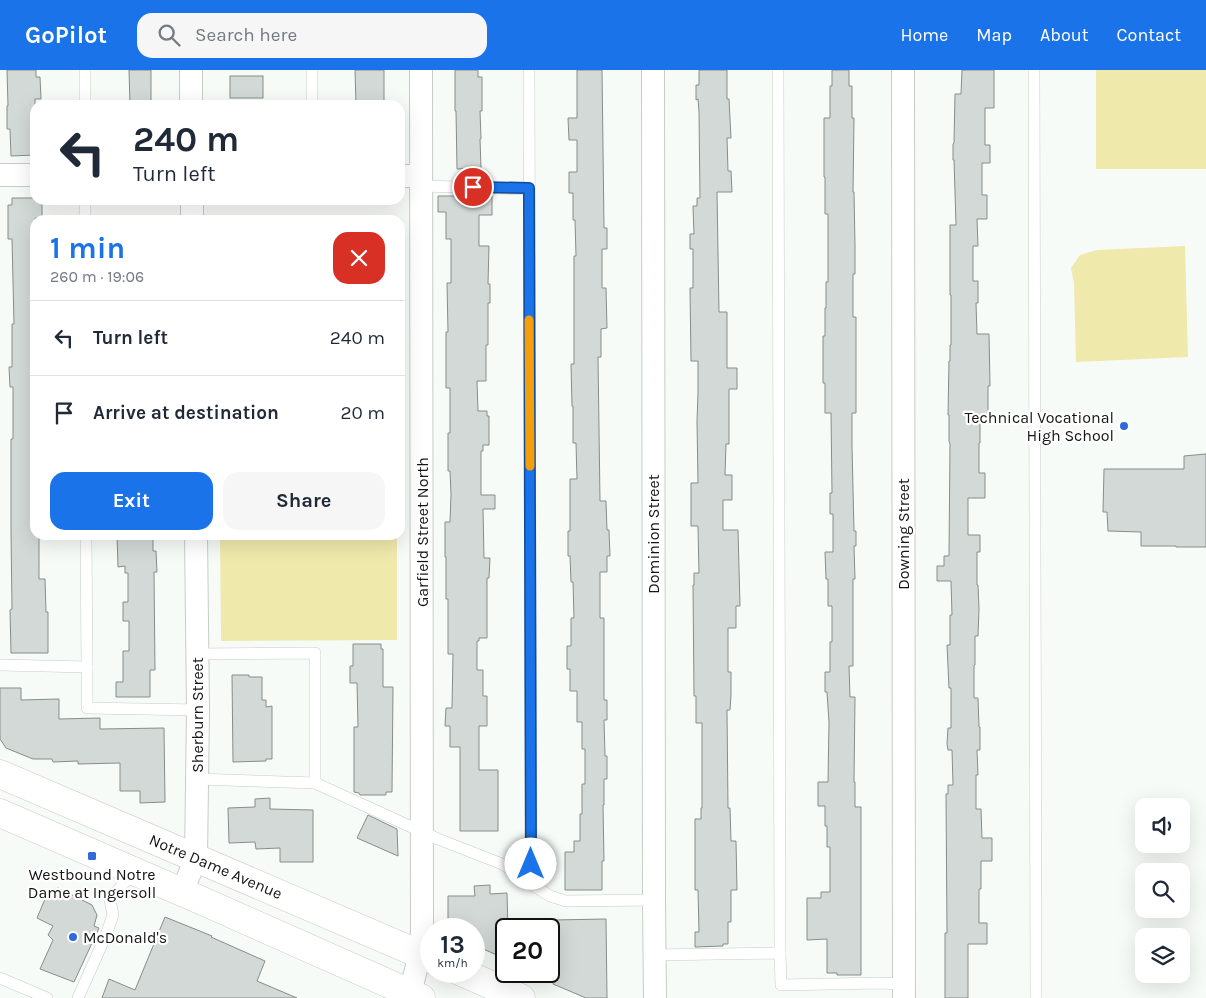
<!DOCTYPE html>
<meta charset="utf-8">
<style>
body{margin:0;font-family:Karla,sans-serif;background:#f6f6f7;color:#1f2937;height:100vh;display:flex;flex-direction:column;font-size:19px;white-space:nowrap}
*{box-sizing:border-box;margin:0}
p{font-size:16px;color:#747a83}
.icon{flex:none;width:28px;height:28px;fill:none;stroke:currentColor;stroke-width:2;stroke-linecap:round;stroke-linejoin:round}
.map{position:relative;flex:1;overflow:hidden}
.sheet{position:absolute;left:30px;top:145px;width:375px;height:325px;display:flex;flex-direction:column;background:#fff;border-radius:15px;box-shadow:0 5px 20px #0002}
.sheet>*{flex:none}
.banner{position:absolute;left:30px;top:30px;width:375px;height:105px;border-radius:15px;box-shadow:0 5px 20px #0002;background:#fff;color:#1f2937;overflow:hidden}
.fabs{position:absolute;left:1135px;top:728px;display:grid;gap:10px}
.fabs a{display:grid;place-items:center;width:55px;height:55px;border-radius:10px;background:#fff;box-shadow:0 5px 20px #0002;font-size:25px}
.speed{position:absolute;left:420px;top:848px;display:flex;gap:10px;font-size:25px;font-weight:700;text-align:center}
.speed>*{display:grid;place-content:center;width:65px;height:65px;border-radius:50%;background:#fff;box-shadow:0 5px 20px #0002;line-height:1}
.speed small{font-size:12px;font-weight:400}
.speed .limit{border:2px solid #111;border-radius:8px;background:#fff;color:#111}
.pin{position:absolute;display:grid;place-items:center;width:42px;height:42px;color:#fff;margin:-21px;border:2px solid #fff;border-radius:50%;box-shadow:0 1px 5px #0007}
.me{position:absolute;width:55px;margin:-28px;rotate:0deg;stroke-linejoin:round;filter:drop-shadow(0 0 4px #0008)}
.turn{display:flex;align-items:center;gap:18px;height:105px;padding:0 20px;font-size:22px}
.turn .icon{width:65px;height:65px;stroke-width:2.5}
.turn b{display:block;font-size:35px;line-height:42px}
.round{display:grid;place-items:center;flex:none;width:52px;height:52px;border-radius:15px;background:#f6f6f7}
.overview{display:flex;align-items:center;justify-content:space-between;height:85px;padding:0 20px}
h1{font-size:30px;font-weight:700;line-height:38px;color:#1a73e8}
.primary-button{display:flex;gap:10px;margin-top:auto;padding:10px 20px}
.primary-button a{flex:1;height:58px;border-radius:15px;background:#1a73e8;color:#fff;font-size:20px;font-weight:700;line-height:58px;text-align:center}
.primary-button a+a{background:#f6f6f7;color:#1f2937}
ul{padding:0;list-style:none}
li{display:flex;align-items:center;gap:15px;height:75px;padding:0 20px;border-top:1px solid #e0e1e3}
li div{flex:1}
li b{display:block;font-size:19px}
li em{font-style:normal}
header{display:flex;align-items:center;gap:30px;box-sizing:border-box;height:70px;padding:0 25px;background:#1a73e8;color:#fff}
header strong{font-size:24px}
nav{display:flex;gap:28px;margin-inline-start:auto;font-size:18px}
.search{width:350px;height:45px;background:#f6f6f7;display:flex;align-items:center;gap:12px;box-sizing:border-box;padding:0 18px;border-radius:15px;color:#747a83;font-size:19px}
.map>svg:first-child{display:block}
</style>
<header>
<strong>GoPilot</strong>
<div class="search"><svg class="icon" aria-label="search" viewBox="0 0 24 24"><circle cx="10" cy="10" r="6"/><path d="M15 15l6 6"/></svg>Search here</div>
<nav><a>Home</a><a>Map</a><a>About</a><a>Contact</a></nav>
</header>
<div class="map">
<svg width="1206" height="928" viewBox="0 0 1206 928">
<rect width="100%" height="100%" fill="#f6fbf7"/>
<g fill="#efe9ac">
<rect x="1096" y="0" width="110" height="99"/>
<polygon points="1185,176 1188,287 1076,292 1074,213 1071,198 1080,185 1097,180"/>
<polygon points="220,465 397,465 397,570 221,571"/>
</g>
<g fill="#d2d9d6" stroke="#878d8a">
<polygon points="7,0 36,0 36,7 40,7 41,29 35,29 35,85 11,86 10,59 7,59 7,36 8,36"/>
<polygon points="129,0 151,0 151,35 130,35"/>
<polygon points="355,0 384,0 384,35 356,35"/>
<polygon points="455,0 478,0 478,7 482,7 482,41 480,41 481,69 480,69 481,98 457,99 456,41 455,41"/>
<polygon points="577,0 602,0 604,158 607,158 607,179 602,179 602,218 606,218 607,258 601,259 601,287 598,287 600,431 606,431 607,460 609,460 610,486 607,486 607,502 600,502 600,548 604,548 604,630 607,630 607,650 604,650 605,686 607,686 607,709 604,709 604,735 603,735 604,791 602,791 602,820 565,820 565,782 574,782 574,771 580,771 580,744 582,744 582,714 585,714 585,679 582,679 582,652 577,652 577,621 570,621 570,599 567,599 567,576 571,576 571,548 574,548 573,512 571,512 570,486 568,486 568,461 570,461 570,409 577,409 576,373 573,373 573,336 572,336 571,294 574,294 574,186 576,186 575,150 573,150 573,123 569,123 569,102 577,102 577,70 569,70 568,48 577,48"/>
<polygon points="699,0 727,0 727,29 729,29 731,68 727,68 728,101 731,101 732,122 717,122 719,242 727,242 727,298 737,298 737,319 729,319 729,374 726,374 725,405 732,405 732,430 723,430 723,460 738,460 740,536 736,536 736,558 728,558 728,602 731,602 731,625 730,640 727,640 728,738 730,738 731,771 736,771 737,820 731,820 731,852 728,852 728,874 723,874 723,876 695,877 695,862 699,862 698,820 695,820 695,749 701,749 701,738 702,738 702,653 696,653 696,626 694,626 693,515 694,515 694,503 699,503 698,458 698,456 691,456 691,413 698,413 697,351 698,323 698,291 691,291 690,218 693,218 693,179 690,179 690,164 694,164 693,136 697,136 697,128 700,128 699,42 698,29 696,30 696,15 699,15"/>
<polygon points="832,0 849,0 849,16 852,16 852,48 854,48 853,122 854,122 855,176 855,204 853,204 853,247 856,247 856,343 852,343 852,376 854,461 856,461 856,476 854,476 855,509 853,509 853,596 849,596 850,627 855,627 854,712 855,712 855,737 861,737 861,905 837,905 837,903 827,903 827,869 807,870 807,828 821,828 821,822 830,822 830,777 827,777 827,756 825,756 825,736 818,736 818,712 828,712 829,652 827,622 825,622 825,602 830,602 830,572 832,572 832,536 828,536 828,509 826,509 825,482 833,482 833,444 830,444 830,423 832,423 831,343 825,343 825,313 823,313 823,266 825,266 825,238 826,238 826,212 828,212 828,144 825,144 825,107 824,107 824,48 830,48 830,16 832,16"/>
<polygon points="962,0 994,0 994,38 985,38 985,75 990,75 990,93 982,93 982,125 987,125 987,149 977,149 978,176 973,176 973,211 978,211 978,233 976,233 977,264 989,264 990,316 988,316 988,346 980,345 980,373 979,373 979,403 985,403 985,428 968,428 968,465 980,465 980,482 977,482 977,515 978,515 979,539 978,566 975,566 975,595 974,595 974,628 978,628 979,657 980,657 980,680 977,680 978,705 976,705 976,739 981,739 982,768 992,768 992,791 981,791 981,819 979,819 979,853 987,853 987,874 968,874 968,928 945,928 945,863 947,863 946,724 948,724 948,715 953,715 952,680 948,680 947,674 948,658 951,658 951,618 949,618 947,575 950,575 950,545 952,545 951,511 937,511 937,496 944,496 944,486 949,486 950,373 949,372 949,345 948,345 949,291 950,291 950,275 951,275 951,225 950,225 950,155 956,155 954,90 953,90 953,74 954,73 955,24 961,24"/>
<rect x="230" y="6" width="33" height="22"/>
<polygon points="438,126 492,126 492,145 479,145 479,176 489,176 488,214 490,214 490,233 488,233 488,275 486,275 486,311 477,311 478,341 487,341 487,346 489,346 489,375 483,375 483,381 481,381 481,425 495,425 495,439 483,439 484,488 490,488 489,508 487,508 487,568 479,568 479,571 477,571 477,600 483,600 483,626 487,626 487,656 479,656 479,700 498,700 498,761 460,761 460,677 450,677 450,656 445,656 446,638 452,638 453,584 448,584 448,529 446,529 446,487 445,487 445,452 450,452 451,424 450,401 448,401 448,363 450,363 450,318 446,318 446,262 448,262 447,213 451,213 451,169 446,169 446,142 438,142"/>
<polygon points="12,128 35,128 35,130 42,130 42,148 35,148 35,465 39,465 39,509 45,509 46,542 48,542 48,583 11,583 10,540 12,539 11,462 11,369 13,369 13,317 10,317 9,297 12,297 12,254 14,254 12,169 8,169 8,135 12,135"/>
<polygon points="1206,384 1206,477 1176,477 1176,476 1141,476 1141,462 1108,461 1107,442 1103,442 1104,399 1184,399 1184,386"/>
<polygon points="117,465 153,465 153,481 156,481 157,502 154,502 155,600 150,600 150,627 116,627 116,612 123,612 123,581 129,581 129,551 123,551 123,532 128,532 128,503 125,503 125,496 118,497"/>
<polygon points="353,574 381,574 381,579 383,579 383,617 393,617 392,722 386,722 386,725 360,725 359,723 354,722 354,657 358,657 357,613 350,613 350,596 353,596"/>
<polygon points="232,605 249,605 249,607 262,607 262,630 266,630 266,637 272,636 272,689 266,689 266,691 233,692"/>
<polygon points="0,618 21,618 21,630 59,629 59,649 100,648 100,659 164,658 165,732 140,733 140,721 120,721 120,693 78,694 78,691 53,692 52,689 33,689 6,678 0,669"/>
<polygon points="270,728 270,739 313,740 313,792 280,792 280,778 256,779 255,772 229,773 228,738 255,737 255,729"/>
<polygon points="368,745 397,759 398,786 357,768"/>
<polygon points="490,815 490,824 507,823 508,859 506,859 506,889 474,875 474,859 448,859 448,826 475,826 474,816"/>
<polygon points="58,818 92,835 97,845 94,856 99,858 74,912 40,899 53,870 48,865 53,856 37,848 48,822"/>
<polygon points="165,847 212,866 211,867 265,891 257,911 297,928 102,928 109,909 135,920"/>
<polygon points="606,849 607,928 586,928 553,914 553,850"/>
</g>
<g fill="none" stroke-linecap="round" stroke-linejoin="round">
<g stroke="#c7ccc7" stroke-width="12">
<g id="service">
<polyline points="85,0 85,35"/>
<polyline points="312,0 312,35"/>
<polyline points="529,0 531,814"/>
<polyline points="778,0 780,883"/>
<polyline points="1034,0 1036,928"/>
<polyline points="422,116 529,119"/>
<polyline points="85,130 85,150"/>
<polyline points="86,465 87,597"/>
<polyline points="197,584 315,583 315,713"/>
<polyline points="0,595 87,597 87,638 198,640"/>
<polyline points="197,709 315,713 438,769 502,794 517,803 531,814 550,826 566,831 654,830"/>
<polyline points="654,885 780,883 781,915 879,913 903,914"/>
<polyline points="0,908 47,928"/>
<polyline points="78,928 106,865 113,845 110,830 124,813 137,803"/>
</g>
</g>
<g stroke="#c7ccc7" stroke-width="24">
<g id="minor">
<polyline points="191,0 191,35"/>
<polyline points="653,0 654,830 655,928"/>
<polyline points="903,0 904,928"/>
<polyline points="0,105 35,105"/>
<polyline points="400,106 421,106"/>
<polyline points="192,130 192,150"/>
<polyline points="182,822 196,788 198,640 196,465"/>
<polyline points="410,923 420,884 422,862 421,0"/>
</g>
</g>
<g stroke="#c7ccc7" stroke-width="29">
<g id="secondary">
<polyline points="0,704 431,889"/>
<polyline points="0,743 198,829 421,928"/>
<polyline points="459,901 521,928"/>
</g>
</g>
<use href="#service" stroke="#fff" stroke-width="11"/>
<use href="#minor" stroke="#fff" stroke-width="22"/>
<use href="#secondary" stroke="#fff" stroke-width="28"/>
</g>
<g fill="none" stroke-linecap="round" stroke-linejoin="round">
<g stroke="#114b97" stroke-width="12">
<polyline id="route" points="473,117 529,118 531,794"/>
</g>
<use href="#route" stroke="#1a73e8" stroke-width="9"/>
<polyline stroke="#f59e0b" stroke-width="9" points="529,250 530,396"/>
</g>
<g fill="#2f6ad8" stroke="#fff" stroke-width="2">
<circle cx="1124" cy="356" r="5"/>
<rect x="87" y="781" width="10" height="10" rx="2.5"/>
<circle cx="73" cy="867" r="5"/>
</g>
<g text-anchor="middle" stroke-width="4.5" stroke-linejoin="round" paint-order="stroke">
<g font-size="16" fill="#141514" stroke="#fff" text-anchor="end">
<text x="1114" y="353">Technical Vocational<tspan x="1114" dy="18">High School</tspan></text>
<text x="92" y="810" text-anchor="middle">Westbound Notre<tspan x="92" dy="18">Dame at Ingersoll</tspan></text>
<text x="83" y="873" text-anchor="start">McDonald's</text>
</g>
<g font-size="16" fill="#141514" stroke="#fff">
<text transform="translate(422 462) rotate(-90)" y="6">Garfield Street North</text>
<text transform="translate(653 464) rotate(-90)" y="6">Dominion Street</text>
<text transform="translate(903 464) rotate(-90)" y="6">Downing Street</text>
<text transform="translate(197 645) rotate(-90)" y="6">Sherburn Street</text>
<text transform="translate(216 796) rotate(23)" y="6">Notre Dame Avenue</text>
</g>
</g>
</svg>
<div class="fabs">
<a><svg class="icon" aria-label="sound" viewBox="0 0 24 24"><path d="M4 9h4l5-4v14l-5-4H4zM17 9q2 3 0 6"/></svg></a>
<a><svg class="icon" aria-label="search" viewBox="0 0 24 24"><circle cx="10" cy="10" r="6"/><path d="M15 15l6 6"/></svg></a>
<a><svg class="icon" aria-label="layers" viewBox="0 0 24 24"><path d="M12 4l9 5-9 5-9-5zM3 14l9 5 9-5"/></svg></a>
</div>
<div class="speed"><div>13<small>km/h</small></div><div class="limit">20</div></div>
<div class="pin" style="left:473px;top:117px;background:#d93025"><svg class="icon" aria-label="arrive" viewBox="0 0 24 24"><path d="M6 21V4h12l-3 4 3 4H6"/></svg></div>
<svg class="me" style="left:531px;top:794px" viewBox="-20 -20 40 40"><circle r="19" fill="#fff"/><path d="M0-13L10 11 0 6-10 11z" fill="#1a73e8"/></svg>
<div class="banner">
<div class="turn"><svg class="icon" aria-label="left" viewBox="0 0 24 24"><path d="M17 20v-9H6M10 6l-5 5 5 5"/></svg><div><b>240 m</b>Turn left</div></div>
</div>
<section class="sheet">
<div class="overview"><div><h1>1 min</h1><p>260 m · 19:06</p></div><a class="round" style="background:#d93025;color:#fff"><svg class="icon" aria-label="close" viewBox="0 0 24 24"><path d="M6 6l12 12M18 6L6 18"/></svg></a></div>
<ul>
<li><svg class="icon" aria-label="left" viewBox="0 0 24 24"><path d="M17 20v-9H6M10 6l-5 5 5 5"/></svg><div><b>Turn left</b></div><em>240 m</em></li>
<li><svg class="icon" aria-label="arrive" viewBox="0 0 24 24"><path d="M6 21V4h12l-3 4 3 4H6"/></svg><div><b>Arrive at destination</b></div><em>20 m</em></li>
</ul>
<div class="primary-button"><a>Exit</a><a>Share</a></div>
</section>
</div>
